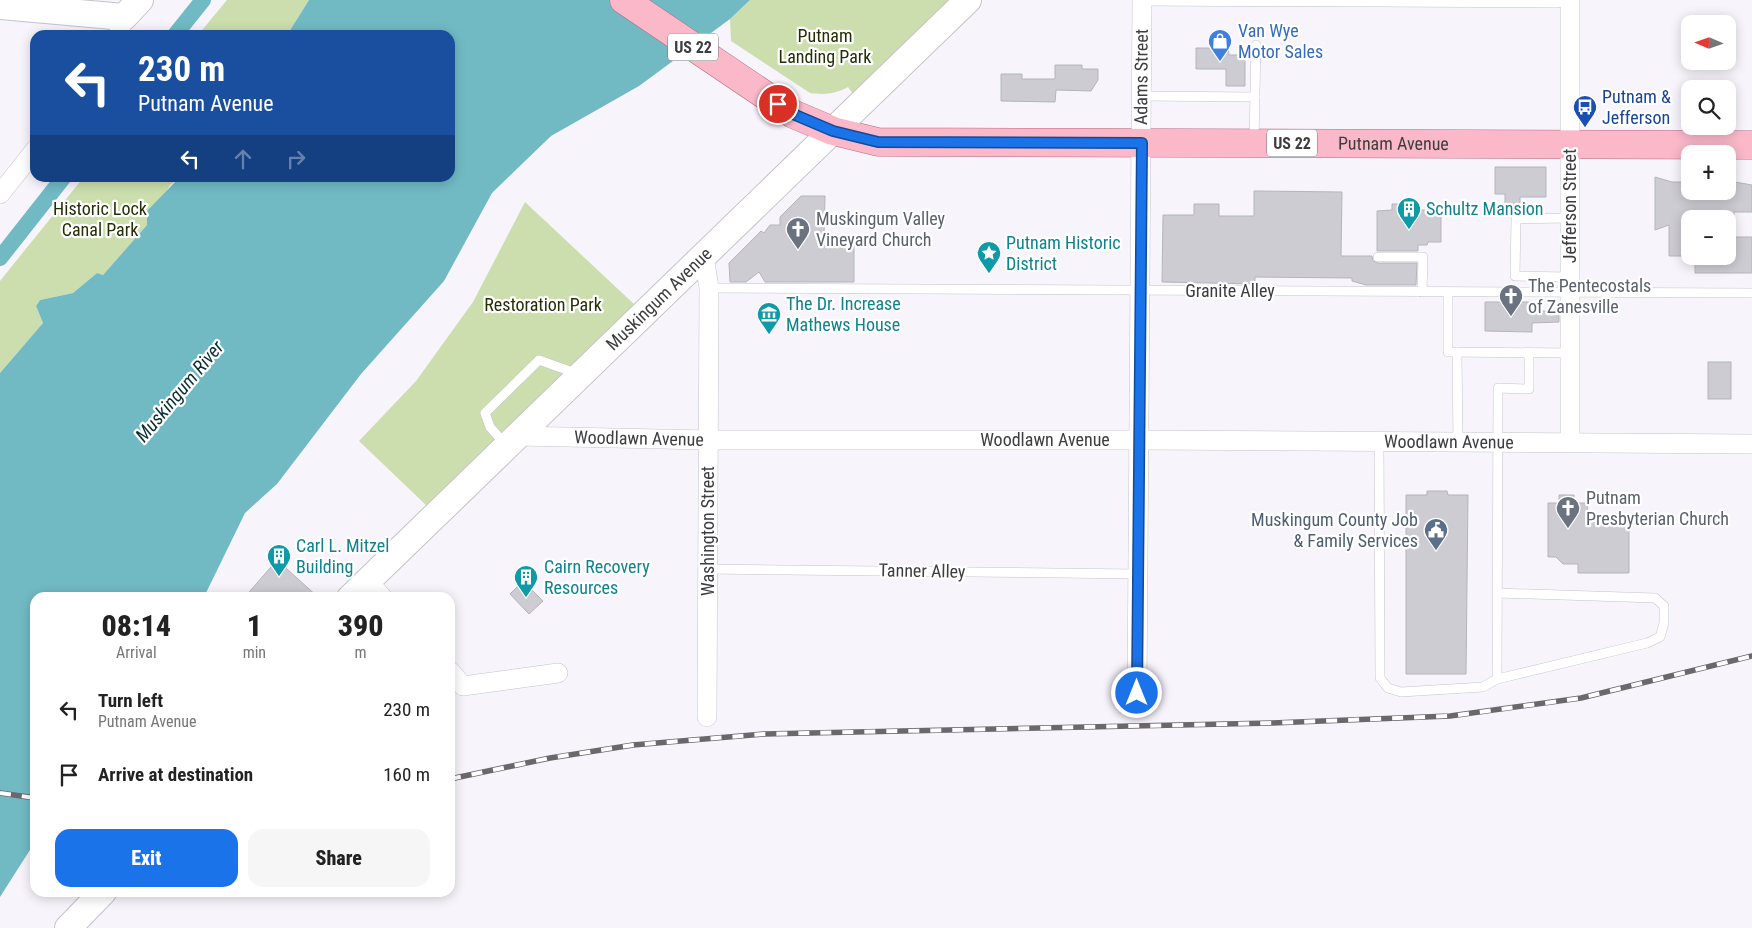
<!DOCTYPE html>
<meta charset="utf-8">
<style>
body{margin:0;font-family:"Roboto Condensed",sans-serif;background:#f6f6f6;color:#222;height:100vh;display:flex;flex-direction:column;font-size:19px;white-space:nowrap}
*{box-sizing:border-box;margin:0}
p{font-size:16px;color:#767676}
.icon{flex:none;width:28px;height:28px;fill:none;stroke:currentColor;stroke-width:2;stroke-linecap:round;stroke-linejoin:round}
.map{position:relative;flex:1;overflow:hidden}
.sheet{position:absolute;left:30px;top:592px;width:425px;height:305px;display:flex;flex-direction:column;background:#fff;border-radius:15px;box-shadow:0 2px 12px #0003}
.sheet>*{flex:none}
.guide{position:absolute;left:30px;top:30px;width:425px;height:152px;border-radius:15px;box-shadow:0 2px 12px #0003;background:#1a4fa0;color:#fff;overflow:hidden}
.needle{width:32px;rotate:272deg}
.fabs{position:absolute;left:1681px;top:15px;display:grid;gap:10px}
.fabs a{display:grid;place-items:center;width:55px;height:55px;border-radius:10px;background:#fff;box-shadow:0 2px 12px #0003;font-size:25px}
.pin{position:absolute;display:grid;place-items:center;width:42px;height:42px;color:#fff;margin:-21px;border:2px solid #fff;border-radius:50%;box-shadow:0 1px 5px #0007}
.me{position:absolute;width:55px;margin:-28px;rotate:0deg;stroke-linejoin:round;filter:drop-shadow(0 0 4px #0008)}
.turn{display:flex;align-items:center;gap:18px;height:105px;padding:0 25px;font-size:22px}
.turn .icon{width:65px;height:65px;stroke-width:2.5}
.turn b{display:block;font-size:35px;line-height:42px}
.lanes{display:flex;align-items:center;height:48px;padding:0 25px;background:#0003;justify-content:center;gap:25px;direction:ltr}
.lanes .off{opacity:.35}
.eta{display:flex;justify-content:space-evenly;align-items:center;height:85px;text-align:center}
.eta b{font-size:30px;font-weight:800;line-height:35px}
.button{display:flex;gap:10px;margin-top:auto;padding:10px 25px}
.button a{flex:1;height:58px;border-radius:15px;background:#1a73e8;color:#fff;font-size:20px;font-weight:800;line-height:58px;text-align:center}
.button a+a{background:#f6f6f6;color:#222}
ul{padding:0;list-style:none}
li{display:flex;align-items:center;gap:15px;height:65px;padding:0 25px}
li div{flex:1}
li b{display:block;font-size:19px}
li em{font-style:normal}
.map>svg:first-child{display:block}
</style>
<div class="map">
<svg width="1752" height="928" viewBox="0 0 1752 928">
<rect width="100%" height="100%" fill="#f7f4fc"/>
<g fill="#ccdead">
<polygon points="227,0 309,0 287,35 198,35"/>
<path d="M 750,0 L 951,0 L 853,94 L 848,87 C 835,94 825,95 810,93 L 731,41 L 730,19 Z"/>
<polygon points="83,178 179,178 170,185 147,225 103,275 97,273 73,293 40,300 36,306 43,323 0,373 0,281"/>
<polygon points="525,202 635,305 428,507 359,441 416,381 473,302"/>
</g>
<polygon fill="#71bac4" points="309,0 750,0 730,19 639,86 551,136 492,193 444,281 361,374 277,484 245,513 204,597 35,598 35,842 0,897 0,373 43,323 36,306 40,300 73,293 97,273 103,275 147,225 147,211 179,178 450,178 450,35 287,35"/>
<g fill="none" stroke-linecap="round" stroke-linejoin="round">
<g stroke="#71bac4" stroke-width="16">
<polyline points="175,35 203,0"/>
<polyline points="0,258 63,178"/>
</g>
</g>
<g fill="#ceccd3" stroke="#b6b4bb">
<polygon points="1196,48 1228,48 1229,55 1245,55 1245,86 1226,86 1226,69 1196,69"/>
<polygon points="1055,65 1082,65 1082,69 1098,69 1098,80 1091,91 1056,90 1055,102 1001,101 1001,74 1022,74 1022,79 1055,79"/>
<polygon points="1495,167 1546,167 1546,197 1520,197 1520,205 1505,205 1505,194 1495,194"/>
<polygon points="1655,177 1672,182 1690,182 1690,191 1728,191 1729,181 1752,185 1752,212 1734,212 1734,219 1690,219 1690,256 1669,256 1669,225 1655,230"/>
<polygon points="1254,191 1342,192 1341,256 1372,256 1373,261 1378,263 1417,263 1416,285 1366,285 1352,281 1352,278 1255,277 1255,284 1162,282 1163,215 1194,215 1194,204 1219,204 1219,216 1254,216"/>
<polygon points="801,196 825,196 824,238 854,238 854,282 765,282 759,272 746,282 730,282 729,263 761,231 764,233 770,225 780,225 780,217"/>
<polygon points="1392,204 1408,204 1408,210 1428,210 1427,214 1441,214 1441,242 1428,242 1427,245 1418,245 1418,251 1377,251 1377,211 1392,210"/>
<polygon points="1728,237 1752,237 1752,273 1695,273 1695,256 1728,256"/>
<polygon points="1485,302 1530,302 1530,311 1559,311 1559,322 1532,323 1532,332 1485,331"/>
<rect x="1708" y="362" width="23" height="37"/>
<polygon points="1427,491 1447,491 1448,495 1468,495 1466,674 1406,674 1406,495 1427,495"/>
<polygon points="1559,495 1574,495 1574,503 1588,503 1587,518 1629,518 1629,573 1578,573 1578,564 1563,564 1556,557 1548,557 1548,503 1559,503"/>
<polygon points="277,560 319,598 244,598"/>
<polygon points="523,581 543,601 529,614 510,594"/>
</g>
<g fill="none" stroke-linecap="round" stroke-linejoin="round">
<g stroke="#c5c3ca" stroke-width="10">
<g id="lane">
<polyline points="1142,1 1556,3 1572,0"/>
<polyline points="1142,96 1255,97"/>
<polyline points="1254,140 1256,45"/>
<polyline points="1378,257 1423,257 1422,292"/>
<polyline points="1570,277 1515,276 1516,219 1570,218"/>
<polyline points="709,288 1752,293"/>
<polyline points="1448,292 1448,352 1570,353"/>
<polyline points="1457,352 1458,442"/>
<polyline points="1379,442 1380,678 1388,688 1401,692 1483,687 1497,679 1498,388 1529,389 1529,353"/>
<polyline points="505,444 490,427 485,413 539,360 578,374"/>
<polyline points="708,569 1137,574"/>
<polyline points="1497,679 1647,643 1660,637 1664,623 1664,606 1655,598 1498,593"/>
</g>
</g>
<g stroke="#c5c3ca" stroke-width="20">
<g id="street">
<polyline points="1570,0 1570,442"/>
<polyline points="118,35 124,17"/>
<polyline points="0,194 35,150"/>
<polyline points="704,256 709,288 707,717"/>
<path id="s1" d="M 517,436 L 708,440 L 1140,440 L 1752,444"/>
<polyline points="368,581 383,598"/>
<polyline points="450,671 463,686 558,673"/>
<path id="s2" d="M 1137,693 L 1142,0"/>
</g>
</g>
<g stroke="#c5c3ca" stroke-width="28">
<g id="secondary">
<polyline points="0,6 124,17 140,0"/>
<path id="s3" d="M 350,598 L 968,0"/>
<polyline points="68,928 103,892"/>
</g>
</g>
<g stroke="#b56d81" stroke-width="29">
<g id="primary">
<path id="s4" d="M 624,0 L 793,114 L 833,131 L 878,142 L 1752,145"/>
</g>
</g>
<use href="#lane" stroke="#fff" stroke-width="9"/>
<use href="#street" stroke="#fff" stroke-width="19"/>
<use href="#secondary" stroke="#fff" stroke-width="26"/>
<use href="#primary" stroke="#fab8c9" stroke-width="28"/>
<g stroke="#6a686c" stroke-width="5.5">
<g id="rail">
<polyline points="450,779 550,758 633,745 764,734 1272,723 1450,716 1581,698 1752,656"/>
<polyline points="0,793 35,798"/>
</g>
</g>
<use href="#rail" stroke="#fff" stroke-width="4" stroke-dasharray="11" stroke-linecap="butt"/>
</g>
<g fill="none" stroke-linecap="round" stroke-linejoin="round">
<g stroke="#114b97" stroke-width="12">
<polyline id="route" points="778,104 793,114 833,131 878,142 1142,143 1137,693"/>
</g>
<use href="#route" stroke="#1a73e8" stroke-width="9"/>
</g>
<defs>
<g id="shop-pin" transform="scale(1.25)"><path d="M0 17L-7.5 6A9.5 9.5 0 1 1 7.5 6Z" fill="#3f7fe0" stroke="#fff"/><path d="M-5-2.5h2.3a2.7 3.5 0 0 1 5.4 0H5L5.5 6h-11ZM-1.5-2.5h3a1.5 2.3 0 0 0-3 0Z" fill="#fff"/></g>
<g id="bus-pin" transform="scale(1.25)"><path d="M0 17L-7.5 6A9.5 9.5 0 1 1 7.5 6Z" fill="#1a4fb4" stroke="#fff"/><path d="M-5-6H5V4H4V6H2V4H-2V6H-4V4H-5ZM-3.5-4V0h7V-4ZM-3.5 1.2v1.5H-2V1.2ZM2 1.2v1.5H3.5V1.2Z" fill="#fff"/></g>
<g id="building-pin" transform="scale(1.25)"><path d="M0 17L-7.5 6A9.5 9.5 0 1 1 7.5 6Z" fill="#0f9aa8" stroke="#fff"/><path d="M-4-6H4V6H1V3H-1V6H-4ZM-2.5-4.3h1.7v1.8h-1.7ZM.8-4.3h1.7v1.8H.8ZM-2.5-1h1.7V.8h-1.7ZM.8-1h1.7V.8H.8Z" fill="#fff"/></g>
<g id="church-pin" transform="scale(1.25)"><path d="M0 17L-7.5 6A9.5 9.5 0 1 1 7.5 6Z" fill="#6b7280" stroke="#fff"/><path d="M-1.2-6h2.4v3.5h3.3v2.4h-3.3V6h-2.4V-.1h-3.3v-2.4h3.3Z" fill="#fff"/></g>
<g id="sight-pin" transform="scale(1.25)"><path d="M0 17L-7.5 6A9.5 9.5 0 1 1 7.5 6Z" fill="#0f9aa8" stroke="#fff"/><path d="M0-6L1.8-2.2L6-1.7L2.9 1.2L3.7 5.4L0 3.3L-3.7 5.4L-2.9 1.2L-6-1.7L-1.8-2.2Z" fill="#fff"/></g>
<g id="museum-pin" transform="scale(1.25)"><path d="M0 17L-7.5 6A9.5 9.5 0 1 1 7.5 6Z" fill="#0f9aa8" stroke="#fff"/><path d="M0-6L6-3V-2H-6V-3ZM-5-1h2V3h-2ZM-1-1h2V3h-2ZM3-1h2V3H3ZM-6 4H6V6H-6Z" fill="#fff"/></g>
<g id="civic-pin" transform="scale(1.25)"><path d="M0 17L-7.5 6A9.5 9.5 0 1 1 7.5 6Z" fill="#5c6f8a" stroke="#fff"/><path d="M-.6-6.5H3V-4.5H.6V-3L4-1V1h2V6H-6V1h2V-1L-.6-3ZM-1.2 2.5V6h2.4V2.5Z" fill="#fff"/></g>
</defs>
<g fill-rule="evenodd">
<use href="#shop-pin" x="1220" y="41"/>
<use href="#bus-pin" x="1585" y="107"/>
<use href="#building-pin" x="1409" y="209"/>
<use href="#church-pin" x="798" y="229"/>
<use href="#sight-pin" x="989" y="253"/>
<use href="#church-pin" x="1511" y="296"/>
<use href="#museum-pin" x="769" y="314"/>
<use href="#church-pin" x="1568" y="508"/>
<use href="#civic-pin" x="1436" y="530"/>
<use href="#building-pin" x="279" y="556"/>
<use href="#building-pin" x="526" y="577"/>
</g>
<g text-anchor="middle" stroke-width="4.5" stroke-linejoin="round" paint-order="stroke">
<g fill="#fff" stroke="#777679" stroke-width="1">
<rect x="668" y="33.5" width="50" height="27" rx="4"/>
<rect x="1267" y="129.5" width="50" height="27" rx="4"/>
</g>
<g font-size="16" font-weight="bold" fill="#3d3c3f">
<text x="693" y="53">US 22</text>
<text x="1292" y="149">US 22</text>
</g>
<g font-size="18" fill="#366cbe" stroke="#fff" text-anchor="start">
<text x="1238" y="37">Van Wye<tspan x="1238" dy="21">Motor Sales</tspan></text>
</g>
<g font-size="18" fill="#242f06" stroke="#fff">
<text x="825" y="42">Putnam<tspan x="825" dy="21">Landing Park</tspan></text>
<text x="100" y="215">Historic Lock<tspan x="100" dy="21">Canal Park</tspan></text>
<text x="543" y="311">Restoration Park</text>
</g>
<g font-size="18" fill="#3d3c3f" stroke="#fff">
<text dy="6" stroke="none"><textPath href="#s2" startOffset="616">Adams Street</textPath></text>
<text dy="6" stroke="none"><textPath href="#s4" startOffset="809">Putnam Avenue</textPath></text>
<text transform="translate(1570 206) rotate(-90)" y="6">Jefferson Street</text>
<text x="1230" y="297">Granite Alley</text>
<text dy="6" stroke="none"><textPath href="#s3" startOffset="430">Muskingum Avenue</textPath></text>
<text dy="6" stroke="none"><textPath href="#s1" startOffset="122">Woodlawn Avenue</textPath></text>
<text dy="6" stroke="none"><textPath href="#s1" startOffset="528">Woodlawn Avenue</textPath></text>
<text dy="6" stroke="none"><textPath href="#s1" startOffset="932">Woodlawn Avenue</textPath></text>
<text transform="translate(708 531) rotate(-90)" y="6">Washington Street</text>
<text transform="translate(922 571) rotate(1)" y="6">Tanner Alley</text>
</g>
<g font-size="18" fill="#164399" stroke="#fff" text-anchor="start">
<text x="1602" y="103">Putnam &amp;<tspan x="1602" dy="21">Jefferson</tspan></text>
</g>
<g font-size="18" fill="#0d838f" stroke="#fff" text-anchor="start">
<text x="1426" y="215">Schultz Mansion</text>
<text x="1006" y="249">Putnam Historic<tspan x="1006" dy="21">District</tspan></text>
<text x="786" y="310">The Dr. Increase<tspan x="786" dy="21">Mathews House</tspan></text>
<text x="296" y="552">Carl L. Mitzel<tspan x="296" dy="21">Building</tspan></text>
<text x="544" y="573">Cairn Recovery<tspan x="544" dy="21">Resources</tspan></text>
</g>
<g font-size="18" fill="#5b616d" stroke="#fff" text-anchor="start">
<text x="816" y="225">Muskingum Valley<tspan x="816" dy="21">Vineyard Church</tspan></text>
<text x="1528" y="292">The Pentecostals<tspan x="1528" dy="21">of Zanesville</tspan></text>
<text x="1586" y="504">Putnam<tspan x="1586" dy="21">Presbyterian Church</tspan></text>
</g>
<g font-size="18" fill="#4e5e75" stroke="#fff" text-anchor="end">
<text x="1418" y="526">Muskingum County Job<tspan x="1418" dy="21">&amp; Family Services</tspan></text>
</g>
<g font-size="19" font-style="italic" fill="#0a2f34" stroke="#fff">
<text transform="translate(179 391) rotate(-50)" y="7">Muskingum River</text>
</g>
</g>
</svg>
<div class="fabs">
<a><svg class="needle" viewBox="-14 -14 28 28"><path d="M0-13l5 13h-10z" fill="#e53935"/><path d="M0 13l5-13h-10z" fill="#767676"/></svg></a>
<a><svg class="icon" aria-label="search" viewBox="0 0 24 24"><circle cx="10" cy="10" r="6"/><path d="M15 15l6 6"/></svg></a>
<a>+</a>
<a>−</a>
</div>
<div class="pin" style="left:778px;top:104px;background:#d93025"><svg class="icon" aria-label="arrive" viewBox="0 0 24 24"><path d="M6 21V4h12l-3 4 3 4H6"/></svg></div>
<svg class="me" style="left:1137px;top:693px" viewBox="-20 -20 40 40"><circle r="17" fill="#1a73e8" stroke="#fff" stroke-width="3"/><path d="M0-11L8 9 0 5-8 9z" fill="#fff"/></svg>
<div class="guide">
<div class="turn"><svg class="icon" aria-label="left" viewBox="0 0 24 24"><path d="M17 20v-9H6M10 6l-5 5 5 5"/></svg><div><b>230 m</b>Putnam Avenue</div></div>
<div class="lanes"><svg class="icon" aria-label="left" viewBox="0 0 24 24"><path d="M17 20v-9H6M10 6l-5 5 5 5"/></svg><svg class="icon off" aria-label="ahead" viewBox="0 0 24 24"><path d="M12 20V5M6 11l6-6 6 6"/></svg><svg class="icon off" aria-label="right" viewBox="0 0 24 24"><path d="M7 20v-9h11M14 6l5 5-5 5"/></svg></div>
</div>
<section class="sheet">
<div class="eta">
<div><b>08:14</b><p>Arrival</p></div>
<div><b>1</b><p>min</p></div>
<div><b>390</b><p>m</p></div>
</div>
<ul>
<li><svg class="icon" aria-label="left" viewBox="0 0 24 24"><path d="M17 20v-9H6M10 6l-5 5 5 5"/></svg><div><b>Turn left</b><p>Putnam Avenue</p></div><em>230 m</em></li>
<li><svg class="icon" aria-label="arrive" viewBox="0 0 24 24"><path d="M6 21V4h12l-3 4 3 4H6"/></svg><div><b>Arrive at destination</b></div><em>160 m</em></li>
</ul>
<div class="button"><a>Exit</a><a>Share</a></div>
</section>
</div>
